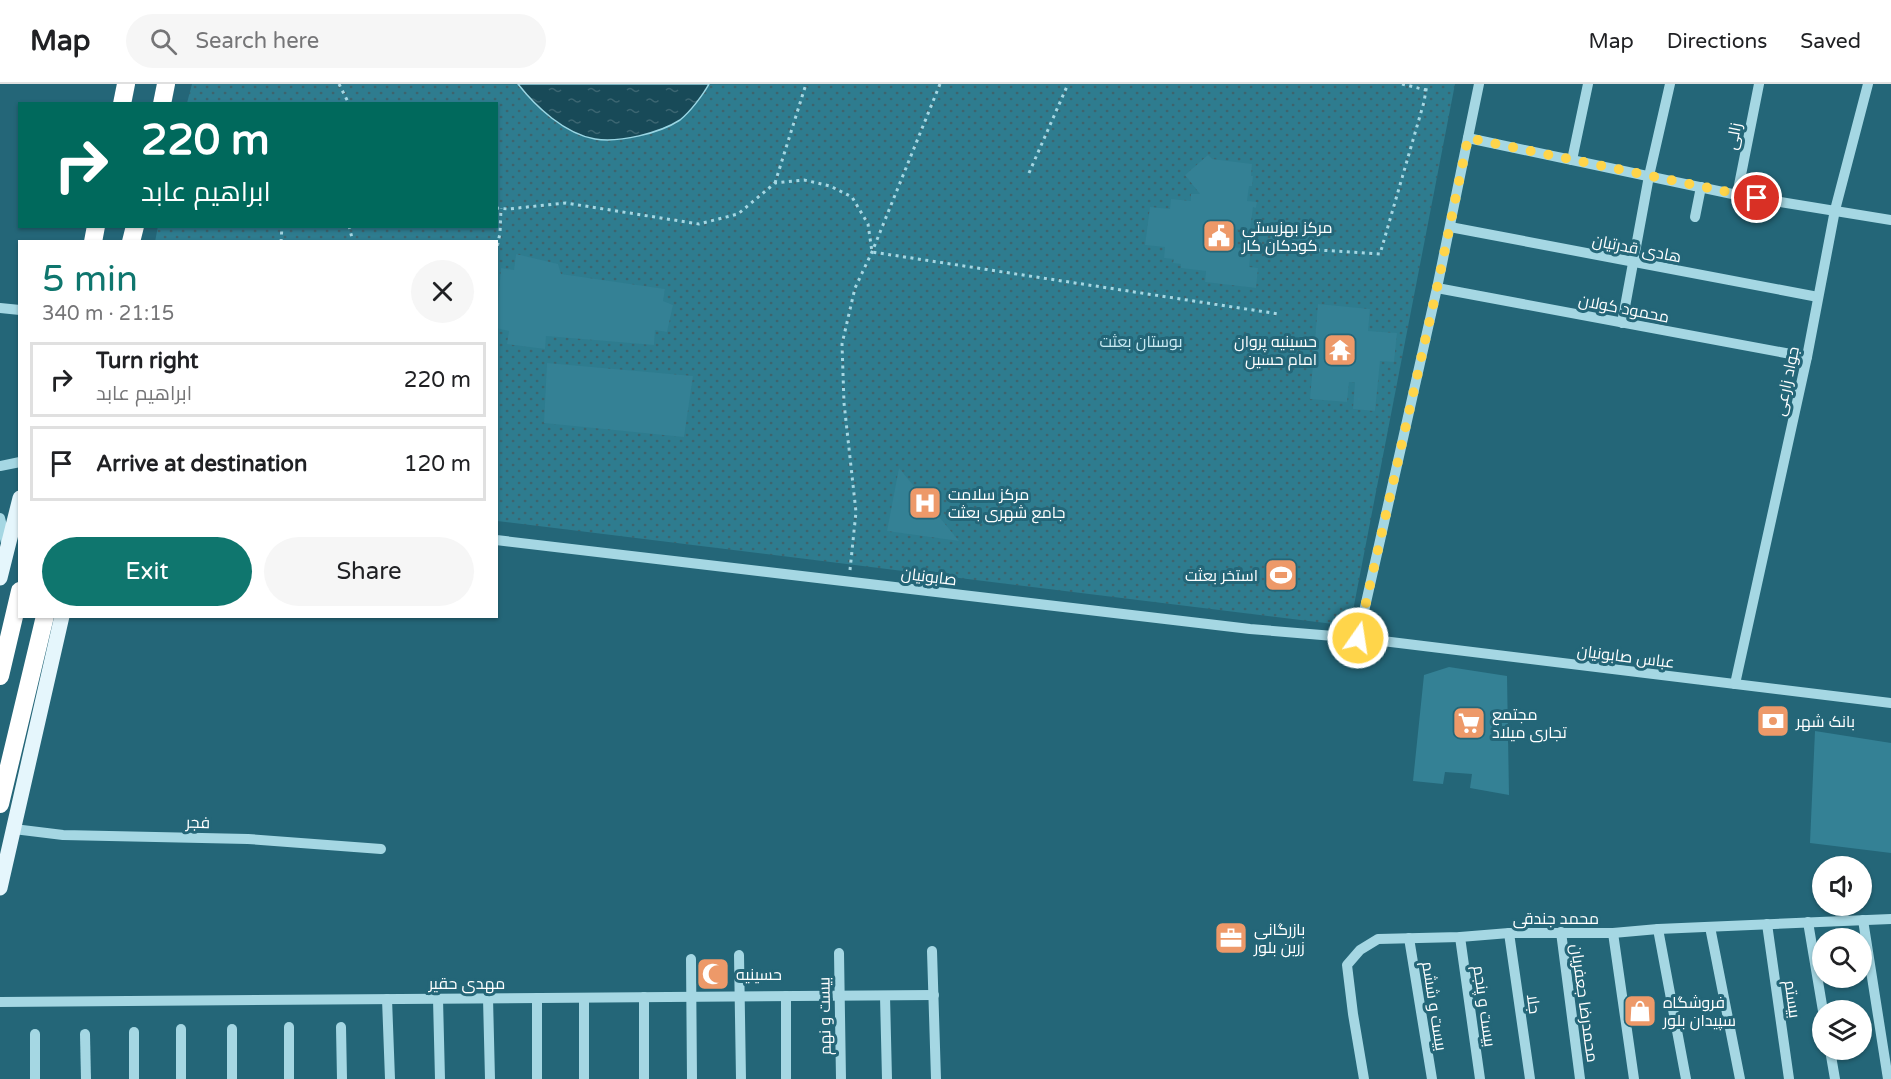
<!DOCTYPE html>
<meta charset="utf-8">
<style>
body{margin:0;font-family:"Varela Round",Cairo,sans-serif;background:#f6f6f6;color:#202124;height:100vh;display:flex;flex-direction:column;font-size:22px;white-space:nowrap}
*{box-sizing:border-box;margin:0}
p{font-size:20px;color:#757577}
.icon{flex:none;width:33px;height:33px;fill:none;stroke:currentColor;stroke-width:2;stroke-linecap:round;stroke-linejoin:round}
.map{position:relative;flex:1;overflow:hidden}
.panel{position:absolute;left:18px;top:156px;width:480px;height:378px;display:flex;flex-direction:column;background:#fff;border-radius:0px;box-shadow:0 2px 4px #0004}
.panel>*{flex:none}
.hud{position:absolute;left:18px;top:18px;width:480px;height:126px;border-radius:0px;box-shadow:0 2px 4px #0004;background:#00695c;color:#fff;overflow:hidden}
.buttons{position:absolute;left:1812px;top:772px;display:grid;gap:12px}
.buttons a{display:grid;place-items:center;width:60px;height:60px;border-radius:50%;background:#fff;box-shadow:0 2px 4px #0004;font-size:30px}
.pin{position:absolute;display:grid;place-items:center;width:51px;height:51px;color:#fff;margin:-26px;border:3px solid #fff;border-radius:50%;box-shadow:0 2px 6px #0007}
.me{position:absolute;width:66px;margin:-33px;rotate:13deg;stroke-linejoin:round;filter:drop-shadow(0 0 4px #0008)}
.turn{display:flex;align-items:center;gap:21px;height:126px;padding:0 24px;font-size:27px}
.turn .icon{width:78px;height:78px;stroke-width:2.5}
.turn b{display:block;font-size:42px;line-height:51px}
.round{display:grid;place-items:center;flex:none;width:63px;height:63px;border-radius:32px;background:#f6f6f6}
.headline{display:flex;align-items:center;justify-content:space-between;height:102px;padding:0 24px}
h1{font-size:36px;font-weight:600;line-height:45px;color:#0f766e}
.cta{display:flex;gap:12px;margin-top:auto;padding:12px 24px}
.cta a{flex:1;height:69px;border-radius:36px;background:#0f766e;color:#fff;font-size:24px;font-weight:600;line-height:69px;text-align:center}
.cta a+a{background:#f6f6f6;color:#202124}
ul{padding:0;list-style:none}
li{display:flex;align-items:center;gap:18px;height:75px;margin:0 12px 9px;padding:0 12px;border:3px solid #e0e0e0;border-radius:0px}
li div{flex:1}
li b{display:block;font-size:22px}
li em{font-style:normal}
header{display:flex;align-items:center;gap:36px;box-sizing:border-box;height:84px;padding:0 30px;background:#fff;border-bottom:2px solid #e0e0e0}
header strong{font-size:28px}
nav{display:flex;gap:33px;margin-inline-start:auto;font-size:21px}
.search{width:420px;height:54px;background:#f6f6f6;display:flex;align-items:center;gap:15px;box-sizing:border-box;padding:0 21px;border-radius:33px;color:#757577;font-size:22px}
.map>svg:first-child{display:block}
</style>
<header>
<strong>Map</strong>
<div class="search"><svg class="icon" aria-label="search" viewBox="0 0 24 24"><circle cx="10" cy="10" r="6"/><path d="M15 15l6 6"/></svg>Search here</div>
<nav><a>Map</a><a>Directions</a><a>Saved</a></nav>
</header>
<div class="map">
<svg width="1891" height="995" viewBox="0 0 1891 995">
<defs>
<pattern id="park-dots" width="8" height="8" patternUnits="userSpaceOnUse" patternTransform="scale(1.5)"><rect width="8" height="8" fill="#2e7c8f"/><path d="M2 2h.1M6 6h.1" fill="none" stroke="#3d646e" stroke-width="1.8" stroke-linecap="round"/></pattern>
<pattern id="water-ripples" width="26" height="14" patternUnits="userSpaceOnUse" patternTransform="scale(1.5)"><rect width="26" height="14" fill="#184a58"/><path d="M2 4q2-2 4 0t4 0M15 11q2-2 4 0t4 0" fill="none" stroke="#3b6571"/></pattern>
</defs>
<rect width="100%" height="100%" fill="#246678"/>
<polygon fill="url(#park-dots)" points="192,0 1455,0 1350,542 497,437 496,158 155,158 158,142 496,142 496,20 187,19"/>
<path fill="url(#water-ripples)" stroke="#99d6e4" stroke-width="1.5" d="M 518,0 L 709,0 C 703,11 690,28 680,36 C 660,49 619,59 595,55 C 565,50 536,23 518,0 Z"/>
<g fill="#348195">
<polygon points="1208,71 1212,75 1252,80 1251,92 1253,92 1252,102 1249,102 1247,117 1257,118 1256,124 1253,123 1250,146 1237,145 1232,163 1251,165 1249,183 1258,184 1256,204 1205,198 1206,187 1181,184 1181,180 1173,179 1174,175 1164,174 1165,163 1145,161 1150,123 1170,125 1171,115 1191,117 1191,110 1200,110 1185,91"/>
<polygon points="516,170 558,180 561,190 665,205 663,217 673,221 667,248 655,246 654,261 546,252 545,265 507,260 509,247 496,244 501,184 514,186"/>
<polygon points="1318,220 1370,225 1368,247 1397,249 1394,278 1380,277 1375,327 1353,325 1355,298 1349,298 1347,318 1310,315"/>
<polygon points="547,279 693,292 684,353 544,339"/>
<polygon points="899,384 959,457 887,447"/>
<polygon points="1449,583 1507,592 1509,711 1470,704 1472,690 1445,688 1443,700 1413,697 1424,591"/>
<polygon points="1815,647 1891,659 1891,769 1810,759"/>
<polygon points="700,875 724,875 725,904 701,905"/>
</g>
<g fill="none" stroke-linecap="round" stroke-linejoin="round">
<g stroke="#a5d7e3" stroke-width="3" stroke-dasharray="3 4.5" stroke-linecap="butt">
<polyline points="339,0 349,20"/>
<polyline points="1402,0 1426,6"/>
<polyline points="1029,89 1068,0"/>
<polyline points="775,99 806,0"/>
<polyline points="496,124 508,125 566,119 699,140 738,130 775,99 804,96 830,102 852,113 868,140 872,168 1279,230"/>
<polyline points="349,142 353,158"/>
<polyline points="281,158 282,142"/>
<polyline points="1257,162 1380,170 1424,18 1427,0"/>
<polyline points="496,169 500,149 501,124"/>
<polyline points="850,486 856,428 844,319 842,260 855,204 872,168 940,0"/>
</g>
<g stroke="#a5d7e3" stroke-width="10">
<polyline points="1468,54 1737,111 1891,136"/>
<polyline points="1572,76 1588,0"/>
<polyline points="1737,111 1759,0"/>
<polyline points="1695,133 1701,103"/>
<polyline points="1450,143 1818,213"/>
<polyline points="1437,204 1807,273"/>
<polyline points="0,224 20,226"/>
<polyline points="1622,239 1649,92 1670,0"/>
<polyline points="0,382 20,378"/>
<polyline points="0,434 7,463"/>
<polyline points="496,456 1250,545 1358,554 1891,619"/>
<polyline points="1358,554 1437,204 1479,0"/>
<polyline points="1735,600 1807,273 1835,126 1868,0"/>
<polyline points="14,745 63,751 248,755 381,765"/>
<polyline points="1863,836 1888,995"/>
<polyline points="1808,838 1823,927"/>
<polyline points="1767,840 1789,995"/>
<polyline points="1710,843 1740,995"/>
<polyline points="1658,845 1686,995"/>
<polyline points="1561,848 1580,995"/>
<polyline points="1509,849 1530,995"/>
<polyline points="1613,849 1634,995"/>
<polyline points="1460,853 1480,995"/>
<polyline points="1409,854 1432,995"/>
<polyline points="932,867 936,995"/>
<polyline points="839,869 841,995"/>
<polyline points="739,871 741,995"/>
<polyline points="691,875 692,995"/>
<polyline points="885,912 887,995"/>
<polyline points="644,913 644,995"/>
<polyline points="488,914 490,995"/>
<polyline points="537,914 537,995"/>
<polyline points="387,915 390,995"/>
<polyline points="438,915 440,995"/>
<polyline points="0,918 934,911"/>
<polyline points="289,943 289,995"/>
<polyline points="341,943 342,995"/>
<polyline points="181,945 181,995"/>
<polyline points="232,945 232,995"/>
<polyline points="134,948 134,995"/>
<polyline points="85,950 86,995"/>
<polyline points="1830,966 1835,995"/>
<polyline points="35,995 35,950"/>
<polyline points="584,995 584,914"/>
<polyline points="786,995 786,912"/>
<polyline points="1364,995 1353,930 1347,881 1360,866 1378,855 1460,853 1509,849 1613,849 1658,845 1891,835"/>
</g>
<g stroke="#e5f6fc" stroke-width="15">
<polyline points="0,494 20,414"/>
<polyline points="0,804 62,532"/>
</g>
<g stroke="#fff" stroke-width="18">
<polyline points="122,20 126,0"/>
<polyline points="162,20 166,0"/>
<polyline points="93,158 96,142"/>
<polyline points="131,158 135,142"/>
<polyline points="0,592 20,507"/>
<polyline points="0,720 45,532"/>
</g>
</g>
<g fill="none" stroke-linecap="round" stroke-linejoin="round">
<polyline stroke="#ffd54a" stroke-width="10" stroke-dasharray="0 18" points="1358,554 1437,204 1468,54 1757,114"/>
</g>
<defs>
<g id="civic-square" transform="scale(1.725)"><rect x="-9" y="-9" width="18" height="18" rx="4" fill="#ed9969" stroke="#246678"/><path d="M-.6-6.5H3V-4.5H.6V-3L4-1V1h2V6H-6V1h2V-1L-.6-3ZM-1.2 2.5V6h2.4V2.5Z" fill="#fff"/></g>
<g id="temple-square" transform="scale(1.725)"><rect x="-9" y="-9" width="18" height="18" rx="4" fill="#ed9969" stroke="#246678"/><path d="M0-6L5-2H3V0L6.5 2.5H4V6H1.5V3h-3V6H-4V2.5H-6.5L-3 0V-2H-5Z" fill="#fff"/></g>
<g id="hospital-square" transform="scale(1.725)"><rect x="-9" y="-9" width="18" height="18" rx="4" fill="#ed9969" stroke="#246678"/><path d="M-5-5h3v3.5h4V-5h3V5h-3V1.5h-4V5h-3Z" fill="#fff"/></g>
<g id="stadium-square" transform="scale(1.725)"><rect x="-9" y="-9" width="18" height="18" rx="4" fill="#ed9969" stroke="#246678"/><path d="M0-5a6.5 5 0 1 0 0 10a6.5 5 0 1 0 0-10ZM-3.5-1.8h7v3.6h-7Z" fill="#fff"/></g>
<g id="bank-square" transform="scale(1.725)"><rect x="-9" y="-9" width="18" height="18" rx="4" fill="#ed9969" stroke="#246678"/><path d="M-6-4H6V4H-6ZM0-2.3a2.3 2.3 0 1 0 0 4.6a2.3 2.3 0 1 0 0-4.6Z" fill="#fff"/></g>
<g id="supermarket-square" transform="scale(1.725)"><rect x="-9" y="-9" width="18" height="18" rx="4" fill="#ed9969" stroke="#246678"/><path d="M-6-5.5h2.5l.6 2H6L4.5 2H-2.5L-4.4-4H-6ZM-1.5 3.2a1.3 1.3 0 1 0 .1 0ZM3 3.2a1.3 1.3 0 1 0 .1 0Z" fill="#fff"/></g>
<g id="office-square" transform="scale(1.725)"><rect x="-9" y="-9" width="18" height="18" rx="4" fill="#ed9969" stroke="#246678"/><path d="M-6-3h4V-5.5h4V-3h4V5H-6ZM-1-4.5V-3h2v-1.5ZM-6 0V1H6V0Z" fill="#fff"/></g>
<g id="mosque-square" transform="scale(1.725)"><rect x="-9" y="-9" width="18" height="18" rx="4" fill="#ed9969" stroke="#246678"/><path d="M3.5-4.9A6 6 0 1 0 3.5 4.9A5 5 0 1 1 3.5-4.9Z" fill="#fff"/></g>
<g id="shop-square" transform="scale(1.725)"><rect x="-9" y="-9" width="18" height="18" rx="4" fill="#ed9969" stroke="#246678"/><path d="M-5-2.5h2.3a2.7 3.5 0 0 1 5.4 0H5L5.5 6h-11ZM-1.5-2.5h3a1.5 2.3 0 0 0-3 0Z" fill="#fff"/></g>
</defs>
<g fill-rule="evenodd">
<use href="#civic-square" x="1219" y="152"/>
<use href="#temple-square" x="1340" y="266"/>
<use href="#hospital-square" x="925" y="419"/>
<use href="#stadium-square" x="1281" y="491"/>
<use href="#bank-square" x="1773" y="637"/>
<use href="#supermarket-square" x="1469" y="639"/>
<use href="#office-square" x="1231" y="854"/>
<use href="#mosque-square" x="713" y="890"/>
<use href="#shop-square" x="1640" y="927"/>
</g>
<g text-anchor="middle" stroke-width="6" stroke-linejoin="round" paint-order="stroke">
<g font-size="16" fill="#fff" stroke="#246678">
<text transform="translate(1733 52) rotate(-79)" y="6">زالی</text>
<text transform="translate(1637 164) rotate(11)" y="6">هادی قدرتیان</text>
<text transform="translate(1624 224) rotate(11)" y="6">محمود کولان</text>
<text transform="translate(1786 297) rotate(-78)" y="6">جواد زارعی</text>
<text transform="translate(929 492) rotate(7)" y="6">صابونیان</text>
<text transform="translate(1626 572) rotate(7)" y="6">عباس صابونیان</text>
<text transform="translate(198 738) rotate(1)" y="6">فجر</text>
<text x="1556" y="840">محمد جندقی</text>
<text x="467" y="905">مهدی حقیر</text>
<text transform="translate(1793 915) rotate(82)" y="6">بیستم</text>
<text transform="translate(1585 919) rotate(82)" y="6">محمدرضا جعفریان</text>
<text transform="translate(1534 920) rotate(82)" y="6">جلا</text>
<text transform="translate(1435 922) rotate(81)" y="6">بیست و ششم</text>
<text transform="translate(1485 922) rotate(82)" y="6">بیست و پنجم</text>
<text transform="translate(824 932) rotate(-91)" y="6">بیست و نهم</text>
</g>
<g font-size="16" fill="#fff" stroke="#246678" text-anchor="start">
<text x="1242" y="149">مرکز بهزیستی<tspan x="1242" dy="18">کودکان کار</tspan></text>
<text x="1317" y="263" text-anchor="end">حسینیه پروان<tspan x="1317" dy="18">امام حسین</tspan></text>
<text x="948" y="416">مرکز سلامت<tspan x="948" dy="18">جامع شهری بعثت</tspan></text>
<text x="1258" y="497" text-anchor="end">استخر بعثت</text>
<text x="1492" y="636">مجتمع<tspan x="1492" dy="18">تجاری میلاد</tspan></text>
<text x="1796" y="643">بانک شهر</text>
<text x="1254" y="851">بازرگانی<tspan x="1254" dy="18">زرین بلور</tspan></text>
<text x="736" y="896">حسینیه</text>
<text x="1663" y="924">فروشگاه<tspan x="1663" dy="18">سپیدان بلور</tspan></text>
</g>
<g font-size="16" fill="#c8eaf3" stroke="#246678">
<text x="1141" y="263">بوستان بعثت</text>
</g>
</g>
</svg>
<div class="buttons">
<a><svg class="icon" aria-label="sound" viewBox="0 0 24 24"><path d="M4 9h4l5-4v14l-5-4H4zM17 9q2 3 0 6"/></svg></a>
<a><svg class="icon" aria-label="search" viewBox="0 0 24 24"><circle cx="10" cy="10" r="6"/><path d="M15 15l6 6"/></svg></a>
<a><svg class="icon" aria-label="layers" viewBox="0 0 24 24"><path d="M12 4l9 5-9 5-9-5zM3 14l9 5 9-5"/></svg></a>
</div>
<div class="pin" style="left:1757px;top:114px;background:#d93025"><svg class="icon" aria-label="arrive" viewBox="0 0 24 24"><path d="M6 21V4h12l-3 4 3 4H6"/></svg></div>
<svg class="me" style="left:1358px;top:554px" viewBox="-20 -20 40 40"><circle r="17" fill="#ffd54a" stroke="#fff" stroke-width="3"/><path d="M0-11L8 9 0 5-8 9z" fill="#fff"/></svg>
<div class="hud">
<div class="turn"><svg class="icon" aria-label="right" viewBox="0 0 24 24"><path d="M7 20v-9h11M14 6l5 5-5 5"/></svg><div><b>220 m</b>ابراهیم عابد</div></div>
</div>
<section class="panel">
<div class="headline"><div><h1>5 min</h1><p>340 m · 21:15</p></div><a class="round"><svg class="icon" aria-label="close" viewBox="0 0 24 24"><path d="M6 6l12 12M18 6L6 18"/></svg></a></div>
<ul>
<li><svg class="icon" aria-label="right" viewBox="0 0 24 24"><path d="M7 20v-9h11M14 6l5 5-5 5"/></svg><div><b>Turn right</b><p>ابراهیم عابد</p></div><em>220 m</em></li>
<li><svg class="icon" aria-label="arrive" viewBox="0 0 24 24"><path d="M6 21V4h12l-3 4 3 4H6"/></svg><div><b>Arrive at destination</b></div><em>120 m</em></li>
</ul>
<div class="cta"><a>Exit</a><a>Share</a></div>
</section>
</div>
